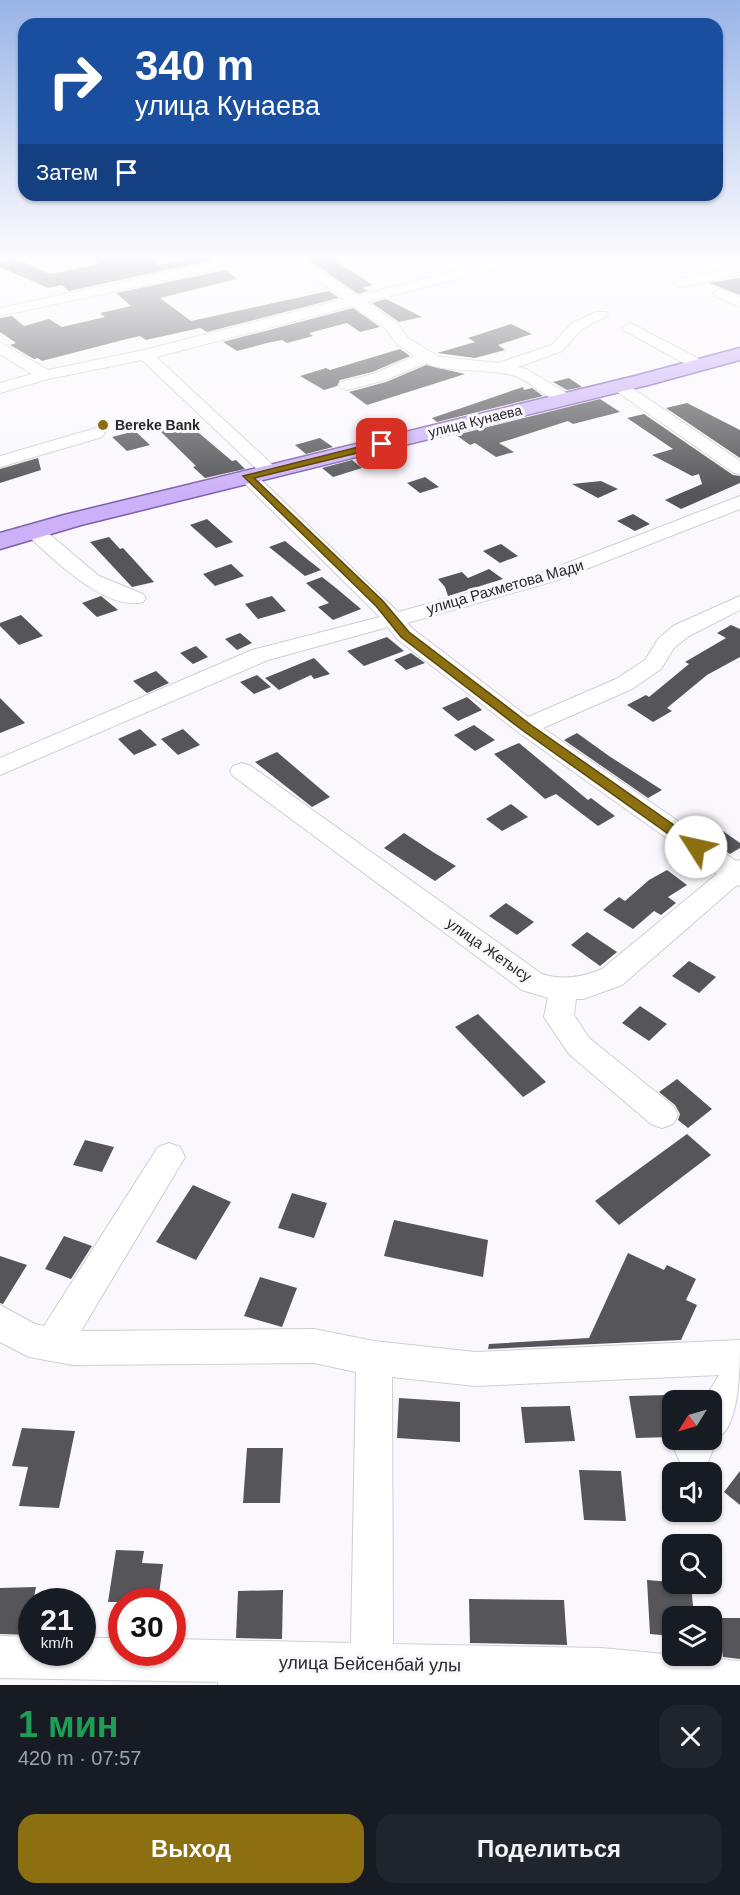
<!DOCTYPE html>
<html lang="ru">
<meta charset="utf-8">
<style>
body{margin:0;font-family:Arial,sans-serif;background:#20242c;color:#f1f3f6;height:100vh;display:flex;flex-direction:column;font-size:22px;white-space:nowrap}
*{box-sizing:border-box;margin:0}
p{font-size:20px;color:#9ea1a6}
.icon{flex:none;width:33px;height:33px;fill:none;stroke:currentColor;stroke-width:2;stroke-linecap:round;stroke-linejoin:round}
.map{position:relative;height:1685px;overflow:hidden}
.side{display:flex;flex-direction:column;background:#171b24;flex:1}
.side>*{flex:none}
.guide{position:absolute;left:18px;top:18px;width:705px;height:183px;border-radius:18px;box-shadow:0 2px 4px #0004;background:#1a4fa0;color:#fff;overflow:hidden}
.needle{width:39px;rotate:233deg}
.controls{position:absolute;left:662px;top:1390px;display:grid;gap:12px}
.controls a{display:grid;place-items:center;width:60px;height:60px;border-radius:12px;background:#171b24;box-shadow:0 2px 4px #0004;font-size:30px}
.speed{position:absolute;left:18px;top:1588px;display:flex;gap:12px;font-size:30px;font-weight:700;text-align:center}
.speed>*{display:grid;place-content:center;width:78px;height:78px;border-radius:50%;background:#171b24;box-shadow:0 2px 4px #0004;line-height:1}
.speed small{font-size:15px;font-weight:400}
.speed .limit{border:9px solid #d22;background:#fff;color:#111}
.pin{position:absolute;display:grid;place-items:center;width:51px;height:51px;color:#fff;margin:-26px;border-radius:12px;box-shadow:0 3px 9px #0006}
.me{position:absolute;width:66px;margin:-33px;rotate:305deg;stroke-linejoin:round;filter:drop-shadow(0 0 4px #0008)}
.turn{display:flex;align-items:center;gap:21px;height:126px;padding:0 18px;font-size:27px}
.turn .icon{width:78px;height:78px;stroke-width:2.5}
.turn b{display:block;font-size:42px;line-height:51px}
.then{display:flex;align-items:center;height:57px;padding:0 18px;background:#0003;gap:12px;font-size:22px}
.round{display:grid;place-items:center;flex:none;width:63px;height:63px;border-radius:18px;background:#20242c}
.summary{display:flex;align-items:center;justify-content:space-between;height:102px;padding:0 18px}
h1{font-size:36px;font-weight:700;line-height:45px;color:#1e9e55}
.primary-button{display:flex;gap:12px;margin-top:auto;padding:12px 18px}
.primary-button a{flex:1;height:69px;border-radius:18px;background:#8b6f10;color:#fff;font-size:24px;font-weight:700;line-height:69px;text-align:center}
.primary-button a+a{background:#20242c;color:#f1f3f6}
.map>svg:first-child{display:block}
</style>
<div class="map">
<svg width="740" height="1685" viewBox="0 0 740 1685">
<rect width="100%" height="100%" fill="#faf8fd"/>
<g fill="#565559">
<polygon points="15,258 50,274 100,264 90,258 156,258 157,265 193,258 210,258 213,260 69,291 62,285 48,288 0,267 0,262"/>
<polygon points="306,258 331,258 373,285 362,288 369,291 358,294"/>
<polygon points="226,270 237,279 160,298 191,321 329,291 339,298 207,332 197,326 200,328 146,340 140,336 123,340 42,361 38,358 34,359 10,345 16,343 0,332 0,318 12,316 24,326 49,319 62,327 105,317 100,313 131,306 116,293"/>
<polygon points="740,278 740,295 709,283 739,278"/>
<polygon points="386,299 422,317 399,322 372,303"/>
<polygon points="353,308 380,327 360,332 347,323 309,333 313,336 287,343 282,340 267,343 237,351 223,342"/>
<polygon points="511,324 532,334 498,345 505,350 475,358 437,353 475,342 468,338"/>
<polygon points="400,349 410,356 372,372 340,380 337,386 324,390 300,376 326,368 330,370"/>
<polygon points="426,365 465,374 367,405 349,392 386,382"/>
<polygon points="569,378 582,387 567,390 553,382"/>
<polygon points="523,387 524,390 532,388 543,396 437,422 432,418"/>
<polygon points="600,399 620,412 573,424 568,421 499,443 514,452 496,457 475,443 470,445 456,435"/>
<polygon points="687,403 740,430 740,458 666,408"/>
<polygon points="644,414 733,475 740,476 740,483 681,509 665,500 702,484 699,474 692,476 652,455 673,449 627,418"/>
<polygon points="187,423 232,461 236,460 245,469 205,478 193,467 196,466 159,430"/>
<polygon points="135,431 150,445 127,451 112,437"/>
<polygon points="320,438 333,447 306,454 295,445"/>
<polygon points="38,458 41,470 0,483 0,469"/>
<polygon points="352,460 362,468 333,477 322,468"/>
<polygon points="425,477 439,487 420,493 407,483"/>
<polygon points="601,481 618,489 598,498 572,484"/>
<polygon points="633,514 650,524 635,531 617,521"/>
<polygon points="207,519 233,542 216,548 190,525"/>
<polygon points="109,537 120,549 123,548 154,582 132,587 90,542"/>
<polygon points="285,541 307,559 321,570 305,576 269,547"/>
<polygon points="501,544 518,556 500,563 483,551"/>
<polygon points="231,564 244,576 215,586 203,574"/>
<polygon points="489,569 503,579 448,596 445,587 438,579 462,572 468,578"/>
<polygon points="322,577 336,588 361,609 333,620 318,607 329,603 306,583"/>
<polygon points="101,596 118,610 97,617 82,603"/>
<polygon points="272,596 286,611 258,619 245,604"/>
<polygon points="21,615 43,636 19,645 0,626 0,623"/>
<polygon points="731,625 740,629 740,657 707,675 667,708 672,711 653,722 627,705 646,695 649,697 689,664 685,662 726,638 717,633"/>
<polygon points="240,633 252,643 237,650 225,639"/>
<polygon points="387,637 404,651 364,666 347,651"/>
<polygon points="196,646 208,657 193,664 180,653"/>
<polygon points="411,653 425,663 406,670 394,660"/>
<polygon points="314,658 330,674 314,679 311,675 279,690 265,678"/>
<polygon points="156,671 169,683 147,693 133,681"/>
<polygon points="257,675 271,687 254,694 240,682"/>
<polygon points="467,697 482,710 458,721 442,708"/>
<polygon points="0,698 25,723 0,733"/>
<polygon points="474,725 495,740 475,751 454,735"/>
<polygon points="140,729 157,745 134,755 118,739"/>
<polygon points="183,729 200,745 178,755 161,739"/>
<polygon points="577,733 609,756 662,790 648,798 564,740"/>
<polygon points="519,743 588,800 591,798 615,816 598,826 556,794 545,799 494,754"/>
<polygon points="277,752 310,780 330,797 312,807 255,762"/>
<polygon points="511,804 528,817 502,831 486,819"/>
<polygon points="723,831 740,843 740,848 730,854 709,840"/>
<polygon points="404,833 433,852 456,866 435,881 384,848"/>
<polygon points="667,870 687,885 668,897 676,903 661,915 654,911 633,929 603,910 619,897 625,901 649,880"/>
<polygon points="506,903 534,922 517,935 489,916"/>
<polygon points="587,932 617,952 600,966 571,945"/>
<polygon points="689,961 716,977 699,993 672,976"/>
<polygon points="640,1006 667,1024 649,1041 622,1023"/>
<polygon points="478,1014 546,1082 523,1097 455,1027"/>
<polygon points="677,1079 712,1109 688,1128 678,1120 680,1114 675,1105 659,1092"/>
<polygon points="687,1134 711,1155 619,1225 595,1201"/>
<polygon points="85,1140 114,1147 102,1172 73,1165"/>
<polygon points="193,1185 231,1202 196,1260 156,1242"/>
<polygon points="292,1193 327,1203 314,1238 278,1228"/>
<polygon points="394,1220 488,1240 483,1277 384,1256"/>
<polygon points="64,1236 92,1246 71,1279 45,1269"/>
<polygon points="628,1253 664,1270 667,1265 696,1279 686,1300 697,1305 681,1340 488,1349 489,1344 589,1338"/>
<polygon points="0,1256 27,1265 3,1304 0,1303"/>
<polygon points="260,1277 297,1288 282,1327 244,1316"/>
<polygon points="667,1395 672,1437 636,1438 629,1396"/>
<polygon points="399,1398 460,1402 460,1442 397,1438"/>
<polygon points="570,1406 575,1441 525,1443 521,1407"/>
<polygon points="22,1428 75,1431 59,1508 19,1506 28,1467 12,1466"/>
<polygon points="247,1448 283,1448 280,1503 243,1503"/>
<polygon points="579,1470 621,1471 626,1521 584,1520"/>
<polygon points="740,1471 740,1505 724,1492"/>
<polygon points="116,1550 144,1551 142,1563 163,1564 158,1602 108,1602"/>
<polygon points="647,1580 672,1582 672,1584 691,1584 694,1617 672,1617 672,1636 650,1634"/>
<polygon points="36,1587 33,1602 32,1602 29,1635 0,1634 0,1588"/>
<polygon points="283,1590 282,1639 236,1638 238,1591"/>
<polygon points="469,1599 564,1600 567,1645 470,1643"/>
<polygon points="717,1618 740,1618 740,1659 723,1657"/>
</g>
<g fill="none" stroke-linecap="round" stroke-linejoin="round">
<g stroke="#cfced2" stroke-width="2">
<g id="minor">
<polygon points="234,258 259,258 252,262 0,316 0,308"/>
<path d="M 286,258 L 302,258 L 358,296 L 506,258 L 528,258 L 526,261 L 367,302 L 397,323 L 408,338 L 439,357 L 498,363 L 552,345 L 572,323 L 596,312 L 606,312 L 608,315 L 582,329 L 562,351 L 518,367 L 526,369 L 570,395 L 572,399 L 570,403 L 564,404 C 546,399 532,382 515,376 C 492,368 443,373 426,363 L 385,380 L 347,390 L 341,388 L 339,385 L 341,382 L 373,374 L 415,356 L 397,344 L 386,329 L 353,306 L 156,357 L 275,467 L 278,471 L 275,475 L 263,475 L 142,360 L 48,379 L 0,393 L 0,383 L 32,374 L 0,354 L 0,342 L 48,370 L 144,350 L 344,299 Z"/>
<polygon points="736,268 740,269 740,275 680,287 673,283 680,279"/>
<polygon points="720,289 740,297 740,307 715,296 713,293"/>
<polygon points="630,323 705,362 707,365 699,370 693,368 625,331 622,328"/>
<polygon points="619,381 625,383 740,461 740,474 734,473 613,389 611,386 613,383"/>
<polygon points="96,428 102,429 105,433 102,437 0,467 0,456"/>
<path d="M 247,471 L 253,472 L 398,612 L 544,572 L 740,496 L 740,509 L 558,580 L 407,623 L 413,629 L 528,717 L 616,679 L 645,660 L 658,639 L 673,626 L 740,596 L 740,610 L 689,636 L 674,648 L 661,669 L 632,689 L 543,728 L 736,861 L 740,860 L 740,886 L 737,885 L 622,985 L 583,999 L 576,999 L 574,1015 L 589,1038 L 673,1106 L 678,1115 L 673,1124 L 662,1128 L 651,1124 L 569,1054 L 544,1017 L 548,998 L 522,990 L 233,776 L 230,771 L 233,766 L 242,763 L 251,766 L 542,974 C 562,981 583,977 602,969 L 717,874 L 518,732 L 397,639 L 388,627 L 268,660 L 0,775 L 0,758 L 252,650 L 380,617 L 241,480 L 238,476 L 241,472 Z"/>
<path d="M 34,525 L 41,527 L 99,576 L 143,594 L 146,598 L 143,602 C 106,612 52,558 27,535 L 24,531 L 27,527 Z"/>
<path d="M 169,1143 L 180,1147 L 185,1157 L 81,1331 L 314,1329 L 374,1341 L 475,1352 L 740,1340 C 740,1366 740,1425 718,1438 L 707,1464 L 694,1470 L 681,1464 L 675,1451 L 680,1440 L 711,1440 L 711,1401 L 703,1401 L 719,1375 L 475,1386 L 392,1377 L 393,1644 L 601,1648 L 740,1661 L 740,1685 L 218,1685 L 218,1682 L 0,1678 L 0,1636 L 32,1637 L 32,1653 L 82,1653 L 82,1638 L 122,1638 L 122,1653 L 172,1653 L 172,1639 L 351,1643 L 356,1372 L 314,1363 L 73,1365 L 29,1357 L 0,1342 L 0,1305 L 35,1324 L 44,1326 L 158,1147 Z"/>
</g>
</g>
<g stroke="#7d5fad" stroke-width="3">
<polygon id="major" points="740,348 740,360 648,385 81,525 0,549 0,533 64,515 635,376"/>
</g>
<use href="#minor" fill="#fff" fill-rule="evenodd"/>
<use href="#major" fill="#cdb1f8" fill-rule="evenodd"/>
</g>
<linearGradient id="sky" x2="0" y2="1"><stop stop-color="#99b4e7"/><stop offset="0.52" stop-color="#fdfcfe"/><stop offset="1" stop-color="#fdfcfe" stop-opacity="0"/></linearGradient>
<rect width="740" height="494" fill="url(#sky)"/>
<polygon fill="#8b6f10" stroke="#5a480a" stroke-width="1.5" points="382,441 387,444 386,446 254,478 383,601 409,632 531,725 701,844 703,847 701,850 691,850 522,730 401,637 376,606 243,476"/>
<circle fill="#8b6f10" stroke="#faf8fd" stroke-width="2" cx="103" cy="425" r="6"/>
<g text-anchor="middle" stroke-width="6" stroke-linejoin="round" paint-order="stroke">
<g font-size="14" fill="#28282a" stroke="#faf8fd">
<text transform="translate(475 421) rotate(-14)" y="5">улица Кунаева</text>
</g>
<g font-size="14" font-weight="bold" fill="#28282a" stroke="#faf8fd" text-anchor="start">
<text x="115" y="430">Bereke Bank</text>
</g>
<g font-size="15" fill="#28282a" stroke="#faf8fd">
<text transform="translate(505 587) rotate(-16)" y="5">улица Рахметова Мади</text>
<text transform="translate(489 950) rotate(35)" y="5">улица Жетысу</text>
</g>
<g font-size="18" fill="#28282a" stroke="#faf8fd">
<text transform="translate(370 1664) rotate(1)" y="6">улица Бейсенбай улы</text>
</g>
</g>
</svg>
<div class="controls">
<a><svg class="needle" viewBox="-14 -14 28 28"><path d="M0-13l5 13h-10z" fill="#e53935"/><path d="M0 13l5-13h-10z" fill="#9ea1a6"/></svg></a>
<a><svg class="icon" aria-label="sound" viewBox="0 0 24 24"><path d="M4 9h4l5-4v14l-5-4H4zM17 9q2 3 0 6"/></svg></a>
<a><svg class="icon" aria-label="search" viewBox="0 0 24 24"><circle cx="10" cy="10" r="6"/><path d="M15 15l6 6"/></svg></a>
<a><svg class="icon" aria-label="layers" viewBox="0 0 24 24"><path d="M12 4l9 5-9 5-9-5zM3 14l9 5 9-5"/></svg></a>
</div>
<div class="speed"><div>21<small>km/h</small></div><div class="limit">30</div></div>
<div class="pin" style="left:382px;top:444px;background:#d93025"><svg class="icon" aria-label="arrive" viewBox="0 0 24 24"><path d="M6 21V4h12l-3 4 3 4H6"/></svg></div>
<svg class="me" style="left:696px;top:847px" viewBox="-20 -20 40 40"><circle r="19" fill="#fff"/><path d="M0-13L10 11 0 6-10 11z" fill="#8b6f10"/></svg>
<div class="guide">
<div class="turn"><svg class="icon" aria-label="right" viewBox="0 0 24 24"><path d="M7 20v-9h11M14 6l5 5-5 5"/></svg><div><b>340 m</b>улица Кунаева</div></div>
<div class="then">Затем<svg class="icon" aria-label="arrive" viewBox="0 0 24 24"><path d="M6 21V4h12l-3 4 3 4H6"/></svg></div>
</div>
</div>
<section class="side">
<div class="summary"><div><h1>1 мин</h1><p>420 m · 07:57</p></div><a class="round"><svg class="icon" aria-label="close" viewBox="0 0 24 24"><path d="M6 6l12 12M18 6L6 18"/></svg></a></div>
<div class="primary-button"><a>Выход</a><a>Поделиться</a></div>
</section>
